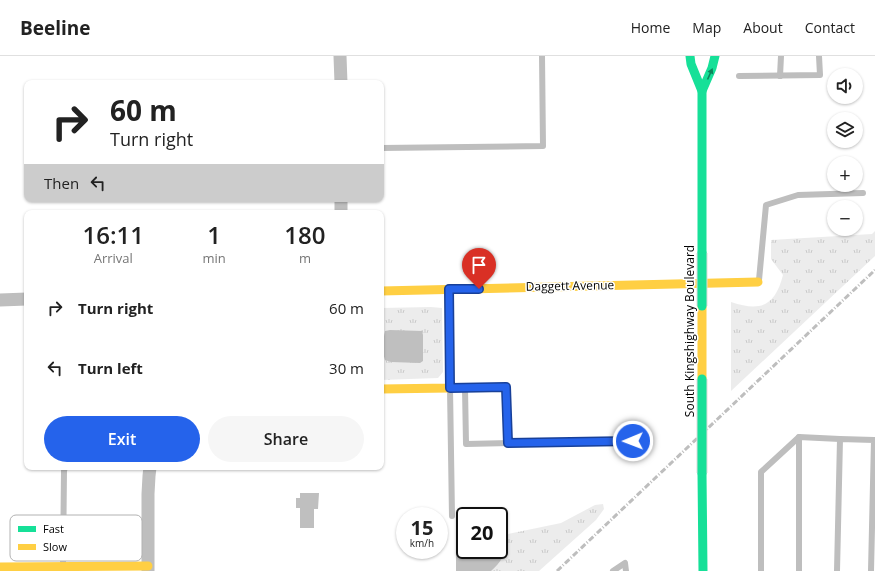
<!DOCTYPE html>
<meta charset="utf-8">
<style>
body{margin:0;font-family:"Open Sans",sans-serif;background:#f6f6f6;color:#222;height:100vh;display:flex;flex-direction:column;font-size:15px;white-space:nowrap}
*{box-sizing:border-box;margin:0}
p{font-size:13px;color:#767676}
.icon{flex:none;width:22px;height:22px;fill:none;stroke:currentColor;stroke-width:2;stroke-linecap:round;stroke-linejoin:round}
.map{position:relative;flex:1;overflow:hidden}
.side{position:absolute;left:24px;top:154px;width:360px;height:260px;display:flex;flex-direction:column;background:#fff;border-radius:8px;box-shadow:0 1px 3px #0004}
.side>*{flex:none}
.top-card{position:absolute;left:24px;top:24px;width:360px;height:122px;border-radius:8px;box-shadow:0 1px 3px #0004;background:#fff;color:#222;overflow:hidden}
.fabs{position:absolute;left:827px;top:12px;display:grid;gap:8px}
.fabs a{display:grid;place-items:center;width:36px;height:36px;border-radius:50%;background:#fff;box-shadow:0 1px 3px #0004;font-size:20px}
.speed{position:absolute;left:396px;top:451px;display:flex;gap:8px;font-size:20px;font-weight:700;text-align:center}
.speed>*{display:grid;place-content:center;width:52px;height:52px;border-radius:50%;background:#fff;box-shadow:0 1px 3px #0004;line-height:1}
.speed small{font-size:10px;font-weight:400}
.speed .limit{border:2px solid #111;border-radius:6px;background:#fff;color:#111}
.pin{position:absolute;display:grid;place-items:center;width:34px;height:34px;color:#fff;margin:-41px -17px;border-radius:50% 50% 50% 0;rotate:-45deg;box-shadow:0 0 4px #0007}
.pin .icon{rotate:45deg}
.me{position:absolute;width:44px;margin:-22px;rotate:269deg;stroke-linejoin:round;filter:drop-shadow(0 0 3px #0008)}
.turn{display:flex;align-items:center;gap:14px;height:84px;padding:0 20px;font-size:18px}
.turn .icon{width:52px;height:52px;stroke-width:2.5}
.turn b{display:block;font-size:28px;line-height:34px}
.then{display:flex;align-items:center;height:38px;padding:0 20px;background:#0003;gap:8px;font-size:15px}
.eta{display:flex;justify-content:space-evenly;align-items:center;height:68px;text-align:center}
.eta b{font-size:24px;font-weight:600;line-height:28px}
.primary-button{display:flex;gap:8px;margin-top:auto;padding:8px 20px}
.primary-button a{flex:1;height:46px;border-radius:24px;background:#2563eb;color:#fff;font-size:16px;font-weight:600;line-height:46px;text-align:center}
.primary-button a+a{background:#f6f6f6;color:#222}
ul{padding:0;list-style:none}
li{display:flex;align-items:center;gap:12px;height:60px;padding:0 20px}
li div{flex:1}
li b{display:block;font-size:15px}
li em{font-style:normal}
header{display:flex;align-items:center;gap:24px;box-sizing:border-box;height:56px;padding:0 20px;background:#fff;border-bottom:1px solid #e0e0e0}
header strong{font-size:19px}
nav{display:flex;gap:22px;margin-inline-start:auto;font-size:14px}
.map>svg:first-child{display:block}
</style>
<header>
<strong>Beeline</strong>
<nav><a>Home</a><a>Map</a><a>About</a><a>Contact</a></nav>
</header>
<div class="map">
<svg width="875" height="515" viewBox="0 0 875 515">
<defs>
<pattern id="grass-tufts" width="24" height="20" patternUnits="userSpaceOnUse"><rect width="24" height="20" fill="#ececec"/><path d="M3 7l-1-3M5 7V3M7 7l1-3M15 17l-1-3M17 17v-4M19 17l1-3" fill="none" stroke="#c9c9c9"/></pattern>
</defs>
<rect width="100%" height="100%" fill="#fff"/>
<g fill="url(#grass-tufts)">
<path d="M 875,175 L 875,200 L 731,335 L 731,246 C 761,256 775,250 783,219 L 771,203 L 771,184 L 872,178 Z"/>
<polygon points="431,251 442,252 443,316 438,322 381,324 381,252"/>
<polygon points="603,448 604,453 596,464 539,515 456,515 457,480 465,480 465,494 499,494 499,480 561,467 595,449"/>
</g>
<g fill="#bfbfbf">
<path d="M 390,274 L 422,275 L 423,279 L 423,305 L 420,307 L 391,306 L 385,304 C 382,296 383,284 385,275 Z"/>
<polygon points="300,437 319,437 318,453 314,453 314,472 300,472 300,452 296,452 296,442 300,442"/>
<path d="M 465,485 L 465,494 L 499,494 L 499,485 L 505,485 C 506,499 501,506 491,515 L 456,515 L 456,493 Z"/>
</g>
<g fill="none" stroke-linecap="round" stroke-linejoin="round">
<g stroke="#bebebe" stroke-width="6">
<polyline points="739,20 820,19 819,0"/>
<polyline points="780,20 781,0"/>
<polyline points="381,92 543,90 542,0"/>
<polyline points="759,224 766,149 798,139 863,137"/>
<polyline points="465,332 466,388 648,384"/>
<polyline points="799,381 799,515"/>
<polyline points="452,460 450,332 506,331 508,387"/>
<polyline points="63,509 64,415 65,411"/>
<polyline points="613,515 625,507 626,515"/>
<polyline points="761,515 761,416 799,381 840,383"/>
<polyline points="837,515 840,383 874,384 871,515"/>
</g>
<g stroke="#bebebe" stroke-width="13">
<polyline points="340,0 341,27"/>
<polyline points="341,143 341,157"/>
<polyline points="0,244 27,243"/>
<polyline points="148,515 148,438 149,420 150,411"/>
</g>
<g stroke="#16e098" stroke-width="9">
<polyline points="690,0 691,8 702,35 702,197"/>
<polyline points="702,35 712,12 715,0"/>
<polyline points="702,417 703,515"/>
</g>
<g stroke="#ffcf43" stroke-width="9">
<polyline points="381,235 758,226"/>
<polyline points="702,250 702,323"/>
<polyline points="381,333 450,332 449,233"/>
<polyline points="0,511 148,510"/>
</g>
<polyline stroke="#bebebe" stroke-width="3" stroke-dasharray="6 2 1 2" stroke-linecap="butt" points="557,515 875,214"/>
<g stroke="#dbdbdb" stroke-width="11" stroke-linecap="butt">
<g id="fast-bridge">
<polyline points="702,197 702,250"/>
<polyline points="702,323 702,417"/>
</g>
</g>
<use href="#fast-bridge" stroke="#16e098" stroke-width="9"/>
</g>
<defs><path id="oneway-solid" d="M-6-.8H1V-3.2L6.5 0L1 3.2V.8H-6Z"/></defs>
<use fill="#0d865b" href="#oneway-solid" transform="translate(710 18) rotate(-66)"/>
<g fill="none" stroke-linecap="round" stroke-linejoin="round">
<g stroke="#184099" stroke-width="10">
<polyline id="route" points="479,233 449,233 450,332 506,331 508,387 633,385"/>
</g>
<use href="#route" stroke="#2563eb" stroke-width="7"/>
</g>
<g text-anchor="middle" stroke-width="3" stroke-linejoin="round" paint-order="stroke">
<g font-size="12" fill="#000" stroke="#fff">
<text transform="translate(570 230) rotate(-1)" y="4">Daggett Avenue</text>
<text transform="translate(690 275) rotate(-90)" y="4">South Kingshighway Boulevard</text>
</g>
</g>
<rect x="10" y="459" width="132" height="46" rx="6" fill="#fff" stroke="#b2b2b2" stroke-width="1"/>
<rect x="18" y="470" width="18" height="6" fill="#16e098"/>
<rect x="18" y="488" width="18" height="6" fill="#ffcf43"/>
<g font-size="11" fill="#000">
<text x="43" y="477">Fast</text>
<text x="43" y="495">Slow</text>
</g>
</svg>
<div class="fabs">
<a><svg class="icon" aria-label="sound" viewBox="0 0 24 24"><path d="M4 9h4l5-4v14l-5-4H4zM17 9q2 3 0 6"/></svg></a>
<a><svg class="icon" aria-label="layers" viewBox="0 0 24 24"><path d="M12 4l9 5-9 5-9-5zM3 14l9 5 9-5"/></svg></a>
<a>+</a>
<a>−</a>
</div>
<div class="speed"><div>15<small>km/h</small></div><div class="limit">20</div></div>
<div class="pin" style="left:479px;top:233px;background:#d93025"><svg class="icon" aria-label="arrive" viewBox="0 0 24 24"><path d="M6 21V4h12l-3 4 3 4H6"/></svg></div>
<svg class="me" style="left:633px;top:385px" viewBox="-20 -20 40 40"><circle r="17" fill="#2563eb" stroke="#fff" stroke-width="3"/><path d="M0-11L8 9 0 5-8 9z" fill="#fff"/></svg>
<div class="top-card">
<div class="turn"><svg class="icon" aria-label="right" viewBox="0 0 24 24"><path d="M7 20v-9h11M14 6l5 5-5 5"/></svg><div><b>60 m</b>Turn right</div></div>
<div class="then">Then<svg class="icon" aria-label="left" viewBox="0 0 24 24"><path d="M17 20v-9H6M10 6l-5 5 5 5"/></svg></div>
</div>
<section class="side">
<div class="eta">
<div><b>16:11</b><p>Arrival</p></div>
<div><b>1</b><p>min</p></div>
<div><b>180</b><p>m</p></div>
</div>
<ul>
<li><svg class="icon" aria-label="right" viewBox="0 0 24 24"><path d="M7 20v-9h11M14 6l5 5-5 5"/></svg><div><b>Turn right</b></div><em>60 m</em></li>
<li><svg class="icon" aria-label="left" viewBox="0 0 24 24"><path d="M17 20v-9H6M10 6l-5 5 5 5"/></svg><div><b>Turn left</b></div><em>30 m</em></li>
</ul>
<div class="primary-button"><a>Exit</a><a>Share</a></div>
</section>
</div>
